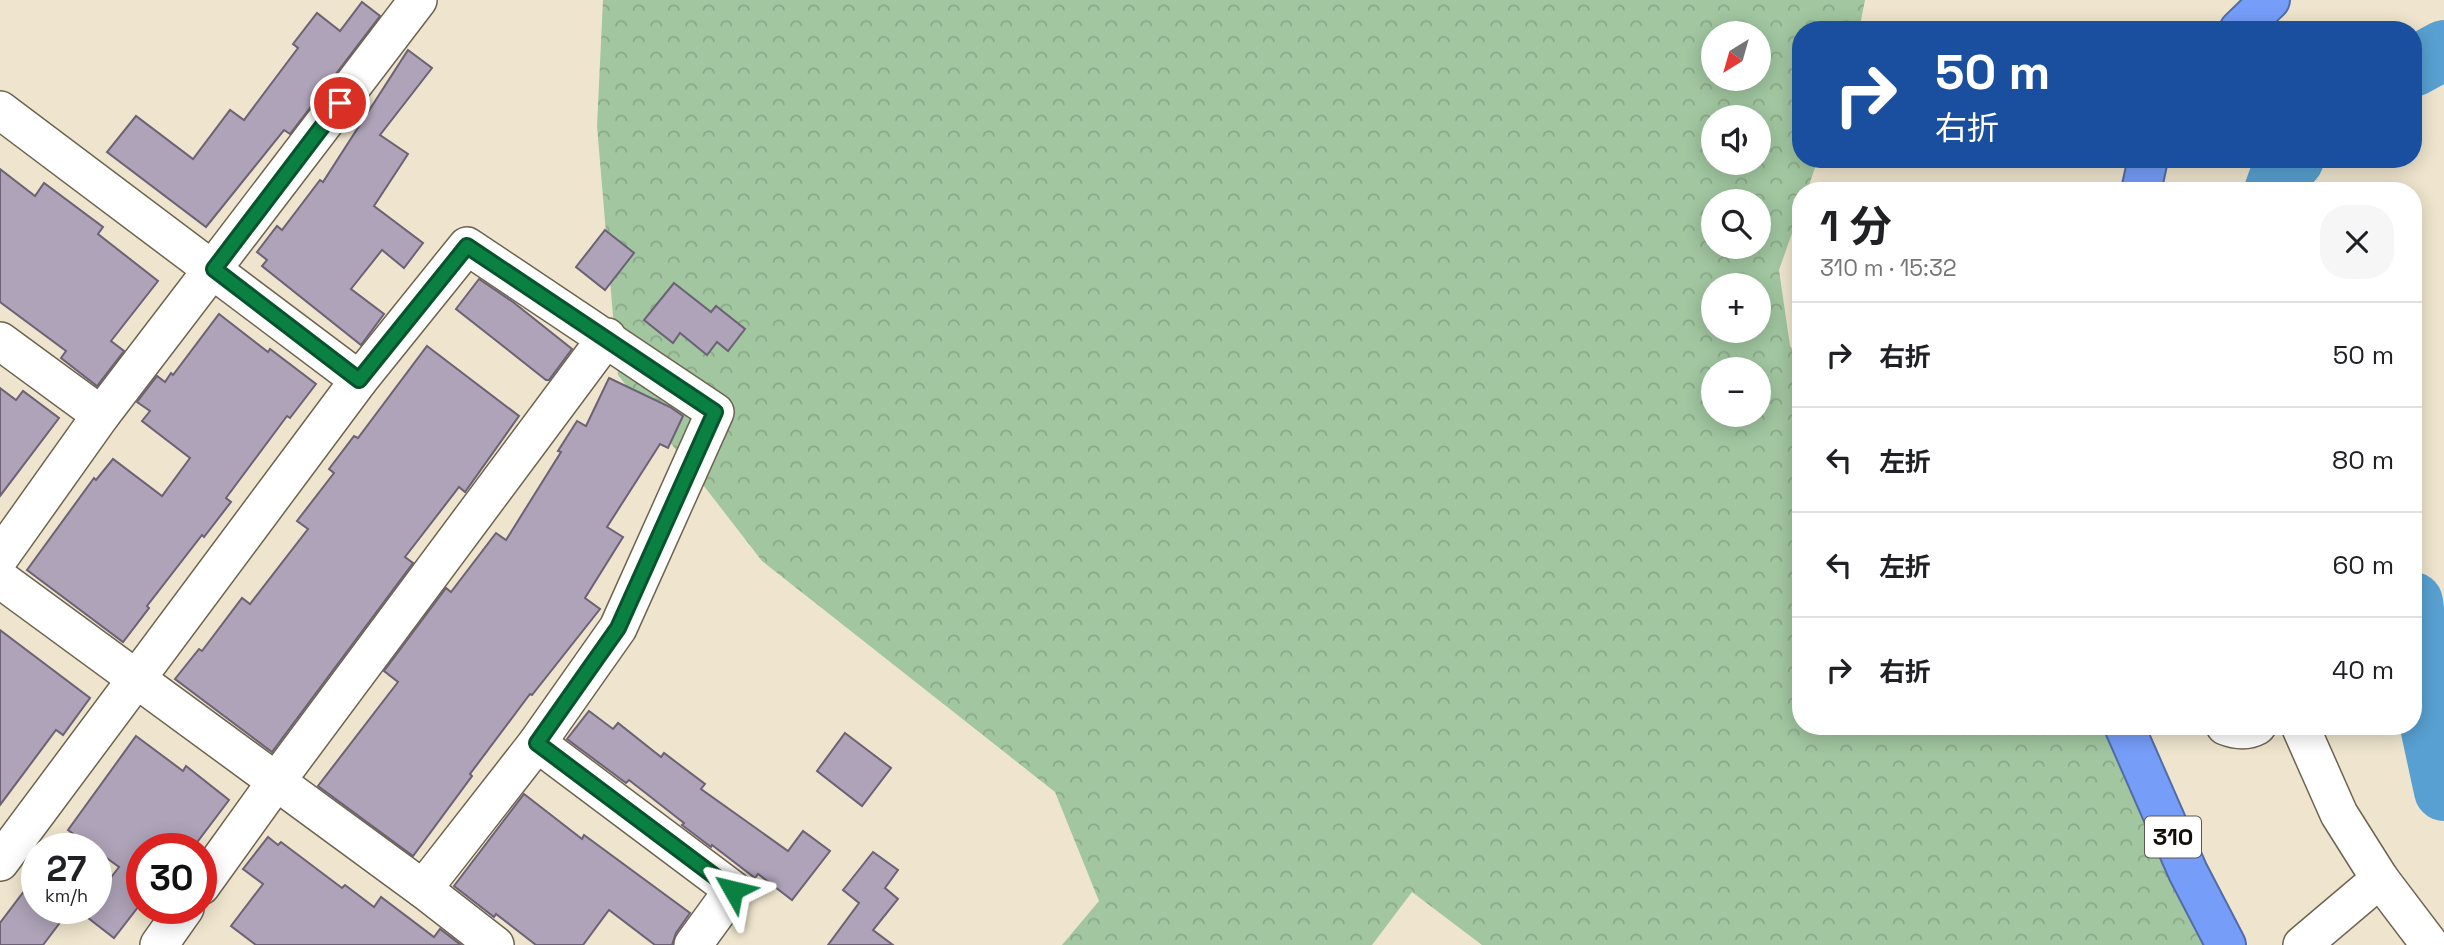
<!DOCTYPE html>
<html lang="ja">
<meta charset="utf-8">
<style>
body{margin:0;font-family:"Space Grotesk","Noto Sans JP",sans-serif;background:#f6f6f6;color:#202124;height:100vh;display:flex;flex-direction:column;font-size:26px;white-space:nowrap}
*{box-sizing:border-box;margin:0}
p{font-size:23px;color:#757577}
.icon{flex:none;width:38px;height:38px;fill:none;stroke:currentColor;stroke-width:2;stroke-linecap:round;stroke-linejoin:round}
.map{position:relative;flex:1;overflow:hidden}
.panel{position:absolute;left:1792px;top:182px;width:630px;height:553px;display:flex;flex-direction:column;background:#fff;border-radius:28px;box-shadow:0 4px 18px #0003}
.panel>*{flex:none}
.hud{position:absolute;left:1792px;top:21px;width:630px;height:147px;border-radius:28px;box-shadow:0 4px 18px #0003;background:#1a4fa0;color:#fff;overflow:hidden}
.needle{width:46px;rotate:217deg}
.buttons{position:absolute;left:1701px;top:21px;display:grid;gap:14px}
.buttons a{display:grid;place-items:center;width:70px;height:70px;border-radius:50%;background:#fff;box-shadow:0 4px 18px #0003;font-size:35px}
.speed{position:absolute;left:21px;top:833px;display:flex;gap:14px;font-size:35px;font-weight:700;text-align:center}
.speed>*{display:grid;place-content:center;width:91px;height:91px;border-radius:50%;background:#fff;box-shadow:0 4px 18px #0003;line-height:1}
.speed small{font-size:18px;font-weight:400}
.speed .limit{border:10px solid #d22;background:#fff;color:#111}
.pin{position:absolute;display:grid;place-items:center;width:60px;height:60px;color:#fff;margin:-30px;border:4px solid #fff;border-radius:50%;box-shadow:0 2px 7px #0007}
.me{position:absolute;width:77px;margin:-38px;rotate:307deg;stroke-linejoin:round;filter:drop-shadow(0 0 5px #0008)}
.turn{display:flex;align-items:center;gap:24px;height:147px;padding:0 28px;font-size:32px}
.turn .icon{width:91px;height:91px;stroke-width:2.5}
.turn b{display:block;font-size:49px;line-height:60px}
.round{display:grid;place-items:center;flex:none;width:74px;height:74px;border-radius:28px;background:#f6f6f6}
.head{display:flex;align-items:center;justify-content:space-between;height:119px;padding:0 28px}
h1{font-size:42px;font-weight:700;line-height:52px}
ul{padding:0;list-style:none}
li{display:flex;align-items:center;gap:21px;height:105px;padding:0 28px;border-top:2px solid #e0e0e0}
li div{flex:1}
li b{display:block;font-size:26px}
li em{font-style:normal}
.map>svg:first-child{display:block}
</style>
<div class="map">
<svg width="2444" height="945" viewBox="0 0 2444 945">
<defs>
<pattern id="forest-crowns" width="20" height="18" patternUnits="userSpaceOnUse" patternTransform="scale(1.75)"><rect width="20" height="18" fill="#a1c6a0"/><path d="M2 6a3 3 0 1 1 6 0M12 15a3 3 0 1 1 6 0" fill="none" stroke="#8aa988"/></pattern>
</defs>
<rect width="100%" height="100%" fill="#efe5ce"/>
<path fill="url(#forest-crowns)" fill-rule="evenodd" d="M 603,0 L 1865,0 L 1859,30 L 1801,30 L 1801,159 L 1818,159 L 1807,191 L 1801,191 L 1801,208 L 1779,270 L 1790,346 L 1801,360 L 1801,726 L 2101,726 L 2206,945 L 1482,945 L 1412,892 L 1372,945 L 1062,945 L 1099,901 L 1055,792 L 762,561 L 618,375 L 597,126 ZM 1713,33 L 1759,33 L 1759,79 L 1713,79 ZM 1713,117 L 1759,117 L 1759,163 L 1713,163 ZM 1713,201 L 1759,201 L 1759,247 L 1713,247 ZM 1713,285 L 1759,285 L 1759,331 L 1713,331 ZM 1713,369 L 1759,369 L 1759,415 L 1713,415 Z"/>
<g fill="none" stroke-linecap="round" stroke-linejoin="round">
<g stroke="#58a0d1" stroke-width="60">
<polyline points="2413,67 2444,50"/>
<polyline points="2274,191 2280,174 2294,159"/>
<polyline points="2413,602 2428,717 2444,791"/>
</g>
</g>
<g fill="#aea3b8" stroke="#6c6175" stroke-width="2">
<polygon points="362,2 380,16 290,134 284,130 206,227 107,152 136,116 193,159 230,110 244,120 298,48 293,44 317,13 340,31"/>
<polygon points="408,50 432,68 380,135 408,154 374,206 423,243 404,268 382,250 351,289 384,314 361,345 262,266 267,260 257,252 277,226 282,230 320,180 323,182"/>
<polygon points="0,169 35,196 44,183 103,227 98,234 158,281 111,341 124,351 97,386 61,358 66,351 0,302"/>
<polygon points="605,230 634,253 605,290 576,267"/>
<polygon points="479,279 513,302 572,349 549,380 546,380 456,309"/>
<polygon points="674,283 711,312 716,306 745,329 728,351 717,342 707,355 680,333 673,343 644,320"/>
<polygon points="219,314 268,352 270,349 316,384 290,418 287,416 226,498 231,502 204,537 202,535 147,606 149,608 123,642 27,570 94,478 96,480 113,459 162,496 190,458 142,421 150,411 137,402 157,376 165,382 171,373 173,375"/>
<polygon points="427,346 519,416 465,492 459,487 405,557 413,563 272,752 175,679 199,649 202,651 242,598 250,604 308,529 297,521 334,473 329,469 354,436 358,438"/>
<polygon points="609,378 670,407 683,416 668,448 660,444 607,527 623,537 585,598 600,609 532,695 530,694 470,774 472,776 413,856 318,786 398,682 384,671 446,588 451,592 496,533 506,540 561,452 558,451 577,421 586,426"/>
<polygon points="0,388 16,400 23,391 59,418 0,496"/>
<polygon points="0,630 90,698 63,735 56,730 0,805"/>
<polygon points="589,711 613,729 618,723 661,757 664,753 705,784 701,789 788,851 803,831 830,851 792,900 758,874 755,878 712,845 711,847 682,825 684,823 629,780 626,783 567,739"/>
<polygon points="845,733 891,768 862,806 817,771"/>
<polygon points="136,736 183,771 186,766 229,800 192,849 142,849 142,902 114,938 83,914 87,908 96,908 96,897 119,867 68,830"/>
<polygon points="524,794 582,839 584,835 690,913 676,933 672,945 655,945 609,910 583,945 536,945 496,914 494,917 454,886"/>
<polygon points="268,837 278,845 281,842 342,888 345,885 374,907 381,897 434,937 440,929 461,945 256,945 231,926 263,884 243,869"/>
<polygon points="873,852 898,870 885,888 898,899 873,930 893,945 828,945 859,903 843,890"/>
<polygon points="37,874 37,908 71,908 43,945 0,945 0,923"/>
</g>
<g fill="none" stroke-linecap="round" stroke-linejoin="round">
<g stroke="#6d6450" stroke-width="40">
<g id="street">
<polyline points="0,110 359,380"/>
<polyline points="0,341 101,415"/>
<polyline points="0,557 101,415 418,0"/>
<polyline points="0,579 423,889 495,945"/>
<path d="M 2225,726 C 2235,730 2246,732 2257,726"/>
<polyline points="2300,726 2339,814 2380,879 2430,945"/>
<polyline points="537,743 733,890 693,945"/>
<polyline points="0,862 359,380 467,246 715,412 618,628 537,743 423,889"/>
<polyline points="201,886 275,783 607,337"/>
<polyline points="159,945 185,908"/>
<polyline points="2302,945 2380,879"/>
</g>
</g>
<g stroke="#536ca5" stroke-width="42">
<g id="highway">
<polyline points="2239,30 2270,0"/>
<polyline points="2141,191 2148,159"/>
<polyline points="2124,726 2188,872 2226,945"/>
</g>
</g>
<use href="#street" stroke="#fff" stroke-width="37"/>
<use href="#highway" stroke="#769ef9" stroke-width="38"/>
</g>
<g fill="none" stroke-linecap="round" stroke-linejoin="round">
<g stroke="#07532c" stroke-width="18">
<polyline id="route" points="340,103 214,269 359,380 467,246 715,412 618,628 537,743 733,890"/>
</g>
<use href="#route" stroke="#0b8043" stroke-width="12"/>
</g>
<g text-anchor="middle" stroke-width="7" stroke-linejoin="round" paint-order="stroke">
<rect fill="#fff" stroke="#5a5752" stroke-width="2" x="2145" y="816.5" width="56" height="41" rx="5"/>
<g font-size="24" font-weight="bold" fill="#130f08">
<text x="2173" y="845">310</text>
</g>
</g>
</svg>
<div class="buttons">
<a><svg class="needle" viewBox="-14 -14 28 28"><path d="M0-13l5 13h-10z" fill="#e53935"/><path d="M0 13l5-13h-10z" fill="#757577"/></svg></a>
<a><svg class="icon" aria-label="sound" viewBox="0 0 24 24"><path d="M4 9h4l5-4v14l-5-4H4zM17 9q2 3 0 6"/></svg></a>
<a><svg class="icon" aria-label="search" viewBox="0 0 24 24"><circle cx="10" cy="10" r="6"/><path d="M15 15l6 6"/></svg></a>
<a>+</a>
<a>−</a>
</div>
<div class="speed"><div>27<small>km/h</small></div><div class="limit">30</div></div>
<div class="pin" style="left:340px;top:103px;background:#d93025"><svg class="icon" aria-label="arrive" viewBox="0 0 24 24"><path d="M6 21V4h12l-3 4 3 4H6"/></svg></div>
<svg class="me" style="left:733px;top:890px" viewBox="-20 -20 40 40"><path d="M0-17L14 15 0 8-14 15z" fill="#0b8043" stroke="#fff" stroke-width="4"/></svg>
<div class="hud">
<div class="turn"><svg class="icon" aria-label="right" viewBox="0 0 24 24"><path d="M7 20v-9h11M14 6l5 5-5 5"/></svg><div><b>50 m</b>右折</div></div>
</div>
<section class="panel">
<div class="head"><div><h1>1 分</h1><p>310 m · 15:32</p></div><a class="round"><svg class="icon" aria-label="close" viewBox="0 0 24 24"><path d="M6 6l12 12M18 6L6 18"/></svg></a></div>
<ul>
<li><svg class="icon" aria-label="right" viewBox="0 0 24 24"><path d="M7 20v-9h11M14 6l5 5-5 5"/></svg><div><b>右折</b></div><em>50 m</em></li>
<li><svg class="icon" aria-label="left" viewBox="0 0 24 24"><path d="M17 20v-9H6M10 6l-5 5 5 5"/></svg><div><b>左折</b></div><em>80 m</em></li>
<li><svg class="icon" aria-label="left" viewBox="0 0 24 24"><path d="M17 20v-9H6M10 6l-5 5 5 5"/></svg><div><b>左折</b></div><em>60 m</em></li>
<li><svg class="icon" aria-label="right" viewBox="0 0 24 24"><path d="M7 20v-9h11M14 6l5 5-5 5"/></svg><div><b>右折</b></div><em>40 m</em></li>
</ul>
</section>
</div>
